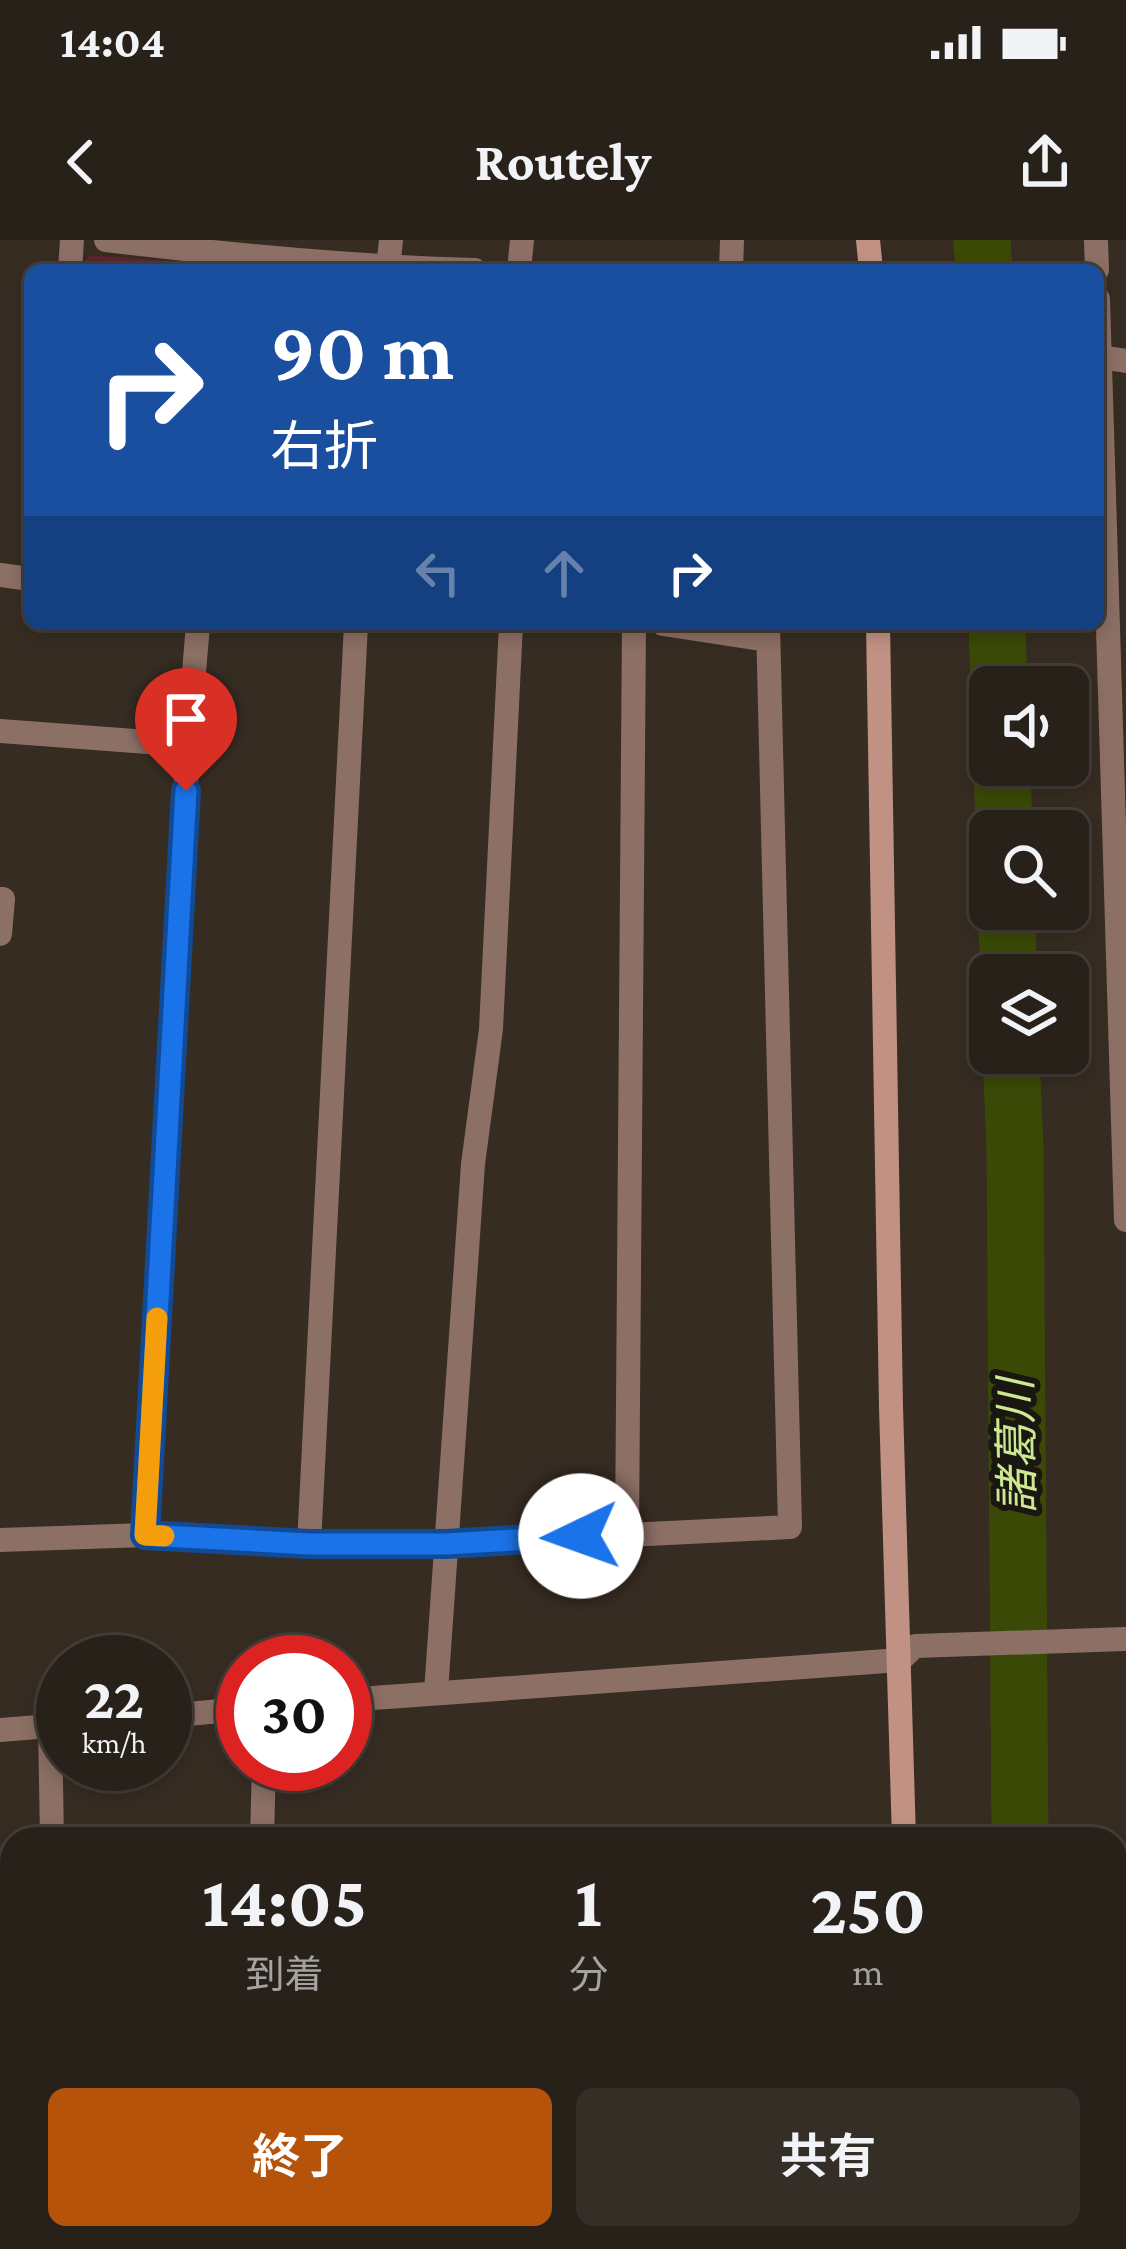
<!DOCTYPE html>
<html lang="ja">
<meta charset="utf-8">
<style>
body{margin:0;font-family:"Crimson Pro","Noto Sans JP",serif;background:#342e27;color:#f1f3f6;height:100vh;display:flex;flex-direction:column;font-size:45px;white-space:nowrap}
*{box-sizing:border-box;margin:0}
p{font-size:39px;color:#a5a3a2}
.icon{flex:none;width:66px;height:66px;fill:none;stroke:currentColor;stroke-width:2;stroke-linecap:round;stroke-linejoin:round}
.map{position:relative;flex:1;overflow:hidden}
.panel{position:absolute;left:0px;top:1587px;width:1128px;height:423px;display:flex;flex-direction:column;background:#28211a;border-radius:36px 36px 0 0;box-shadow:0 6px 18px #0003,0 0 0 3px #443e39}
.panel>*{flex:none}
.top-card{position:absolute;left:24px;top:24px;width:1080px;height:366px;border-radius:18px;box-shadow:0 6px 18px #0003,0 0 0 3px #443e39;background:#1a4fa0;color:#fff;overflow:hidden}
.fabs{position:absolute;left:969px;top:426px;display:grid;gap:24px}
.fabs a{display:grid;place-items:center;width:120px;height:120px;border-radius:18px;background:#28211a;box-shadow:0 6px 18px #0003,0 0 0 3px #443e39;font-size:60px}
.speed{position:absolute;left:36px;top:1395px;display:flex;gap:24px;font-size:60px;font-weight:700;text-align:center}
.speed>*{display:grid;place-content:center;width:156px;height:156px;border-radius:50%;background:#28211a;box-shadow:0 6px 18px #0003,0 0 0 3px #443e39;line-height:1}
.speed small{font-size:30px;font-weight:400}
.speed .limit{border:18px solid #d22;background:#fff;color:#111}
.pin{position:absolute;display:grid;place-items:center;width:102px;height:102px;color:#fff;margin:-123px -51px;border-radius:50% 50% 50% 0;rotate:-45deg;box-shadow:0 0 12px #0007}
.pin .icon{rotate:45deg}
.me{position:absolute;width:132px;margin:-66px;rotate:267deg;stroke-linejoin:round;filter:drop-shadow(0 0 9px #0008)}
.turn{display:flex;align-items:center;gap:42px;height:252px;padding:0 48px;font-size:54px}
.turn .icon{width:156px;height:156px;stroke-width:2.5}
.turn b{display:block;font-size:84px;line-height:102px}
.lanes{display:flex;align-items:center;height:114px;padding:0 48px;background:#0003;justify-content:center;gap:60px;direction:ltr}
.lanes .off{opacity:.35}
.eta{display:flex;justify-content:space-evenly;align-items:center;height:204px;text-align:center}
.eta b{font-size:72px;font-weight:700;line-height:84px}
.action{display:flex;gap:24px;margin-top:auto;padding:24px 48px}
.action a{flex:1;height:138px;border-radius:18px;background:#b45309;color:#fff;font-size:48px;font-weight:700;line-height:138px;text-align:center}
.action a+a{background:#342e27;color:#f1f3f6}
.status{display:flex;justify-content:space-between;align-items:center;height:84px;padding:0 60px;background:#28211a;direction:ltr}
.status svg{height:33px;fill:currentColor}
header{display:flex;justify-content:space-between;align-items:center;height:156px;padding:0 48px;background:#28211a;font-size:54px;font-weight:700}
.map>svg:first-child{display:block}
</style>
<div class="status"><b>14:04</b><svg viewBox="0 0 49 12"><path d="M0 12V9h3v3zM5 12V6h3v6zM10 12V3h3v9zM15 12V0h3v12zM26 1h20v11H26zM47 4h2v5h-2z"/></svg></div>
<header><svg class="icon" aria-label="back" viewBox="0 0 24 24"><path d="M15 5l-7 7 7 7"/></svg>Routely<svg class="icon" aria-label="share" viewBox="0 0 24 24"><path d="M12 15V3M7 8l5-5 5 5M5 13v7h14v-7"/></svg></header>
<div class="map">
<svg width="1126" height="2009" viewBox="0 0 1126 2009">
<rect width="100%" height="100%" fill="#362c22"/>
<polygon fill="#5c252f" points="91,15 285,30 78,30 78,27"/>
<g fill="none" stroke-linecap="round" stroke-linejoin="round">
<g stroke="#3a4a06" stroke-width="57">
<polyline points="982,0 984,30"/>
<polyline points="997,384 999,447"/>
<polyline points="1002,525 1004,591"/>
<polyline points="1006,669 1009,735"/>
<polyline points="1011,813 1015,909 1020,1599"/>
<polyline points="1024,1998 1024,2009"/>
</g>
<g stroke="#8c6f65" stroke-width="24">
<path d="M 106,0 C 229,15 352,27 475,30"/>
<polyline points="1096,0 1097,30"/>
<polyline points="388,28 391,0"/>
<polyline points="70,30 72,0"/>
<polyline points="519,30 522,0"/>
<polyline points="731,30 732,0"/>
<polyline points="1098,59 1126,980"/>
<polyline points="1100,117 1126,121"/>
<polyline points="0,335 30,339"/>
<polyline points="663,384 768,400"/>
<polyline points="0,491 188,505"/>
<polyline points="0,659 3,659 0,694"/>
<polyline points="627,1293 634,384"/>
<polyline points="145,1295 188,505 198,384"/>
<polyline points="0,1300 145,1295 309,1304 446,1304 790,1287 768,384"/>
<polyline points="309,1304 356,384"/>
<polyline points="436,1452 473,924 491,789 511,384"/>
<polyline points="345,1460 900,1420 915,1406 1126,1399"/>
<polyline points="165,1476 243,1469"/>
<polyline points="50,1486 52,1599"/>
<polyline points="0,1490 63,1485"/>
<polyline points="262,1599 264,1524"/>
<polyline points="0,1881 12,1878"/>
<polyline points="265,1998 266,2009"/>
<polyline points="473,1998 473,2009"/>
<polyline points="48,2009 49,1998"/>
</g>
<g stroke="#c19283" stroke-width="24">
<polyline points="868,0 871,30"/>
<polyline points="878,384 891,1167 904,1599"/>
<polyline points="913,1998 914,2009"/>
</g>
</g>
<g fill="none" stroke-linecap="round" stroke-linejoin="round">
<g stroke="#114b97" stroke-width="30">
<polyline id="route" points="186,551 145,1295 309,1304 446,1304 581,1296"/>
</g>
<use href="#route" stroke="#1a73e8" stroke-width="21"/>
<polyline stroke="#f59e0b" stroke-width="21" points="157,1078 145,1295 164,1296"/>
</g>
<g text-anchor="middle" stroke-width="12" stroke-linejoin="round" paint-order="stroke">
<g font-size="45" font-style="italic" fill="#cce98f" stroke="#1a1611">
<text transform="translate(1016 1206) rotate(-91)" y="16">諸葛川</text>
</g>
</g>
</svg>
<div class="fabs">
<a><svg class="icon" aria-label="sound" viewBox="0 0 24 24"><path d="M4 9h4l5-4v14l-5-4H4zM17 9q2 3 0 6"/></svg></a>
<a><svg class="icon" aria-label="search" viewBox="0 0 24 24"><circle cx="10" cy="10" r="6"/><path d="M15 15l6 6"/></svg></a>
<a><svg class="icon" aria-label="layers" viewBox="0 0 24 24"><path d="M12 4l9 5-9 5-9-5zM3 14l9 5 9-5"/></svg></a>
</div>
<div class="speed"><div>22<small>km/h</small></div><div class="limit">30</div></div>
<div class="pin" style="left:186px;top:551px;background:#d93025"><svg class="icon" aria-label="arrive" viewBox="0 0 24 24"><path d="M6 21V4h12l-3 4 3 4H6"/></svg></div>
<svg class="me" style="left:581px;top:1296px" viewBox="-20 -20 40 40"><circle r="19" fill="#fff"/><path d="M0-13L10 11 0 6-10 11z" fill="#1a73e8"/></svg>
<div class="top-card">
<div class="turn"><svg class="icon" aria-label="right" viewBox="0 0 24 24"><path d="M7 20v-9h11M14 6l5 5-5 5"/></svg><div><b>90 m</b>右折</div></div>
<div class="lanes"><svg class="icon off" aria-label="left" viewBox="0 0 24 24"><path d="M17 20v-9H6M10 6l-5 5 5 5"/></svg><svg class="icon off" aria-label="ahead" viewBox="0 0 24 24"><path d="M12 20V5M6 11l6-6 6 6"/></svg><svg class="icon" aria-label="right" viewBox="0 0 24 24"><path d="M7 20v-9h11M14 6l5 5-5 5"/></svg></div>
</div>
<section class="panel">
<div class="eta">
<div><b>14:05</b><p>到着</p></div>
<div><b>1</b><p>分</p></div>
<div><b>250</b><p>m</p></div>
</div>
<div class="action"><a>終了</a><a>共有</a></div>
</section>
</div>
